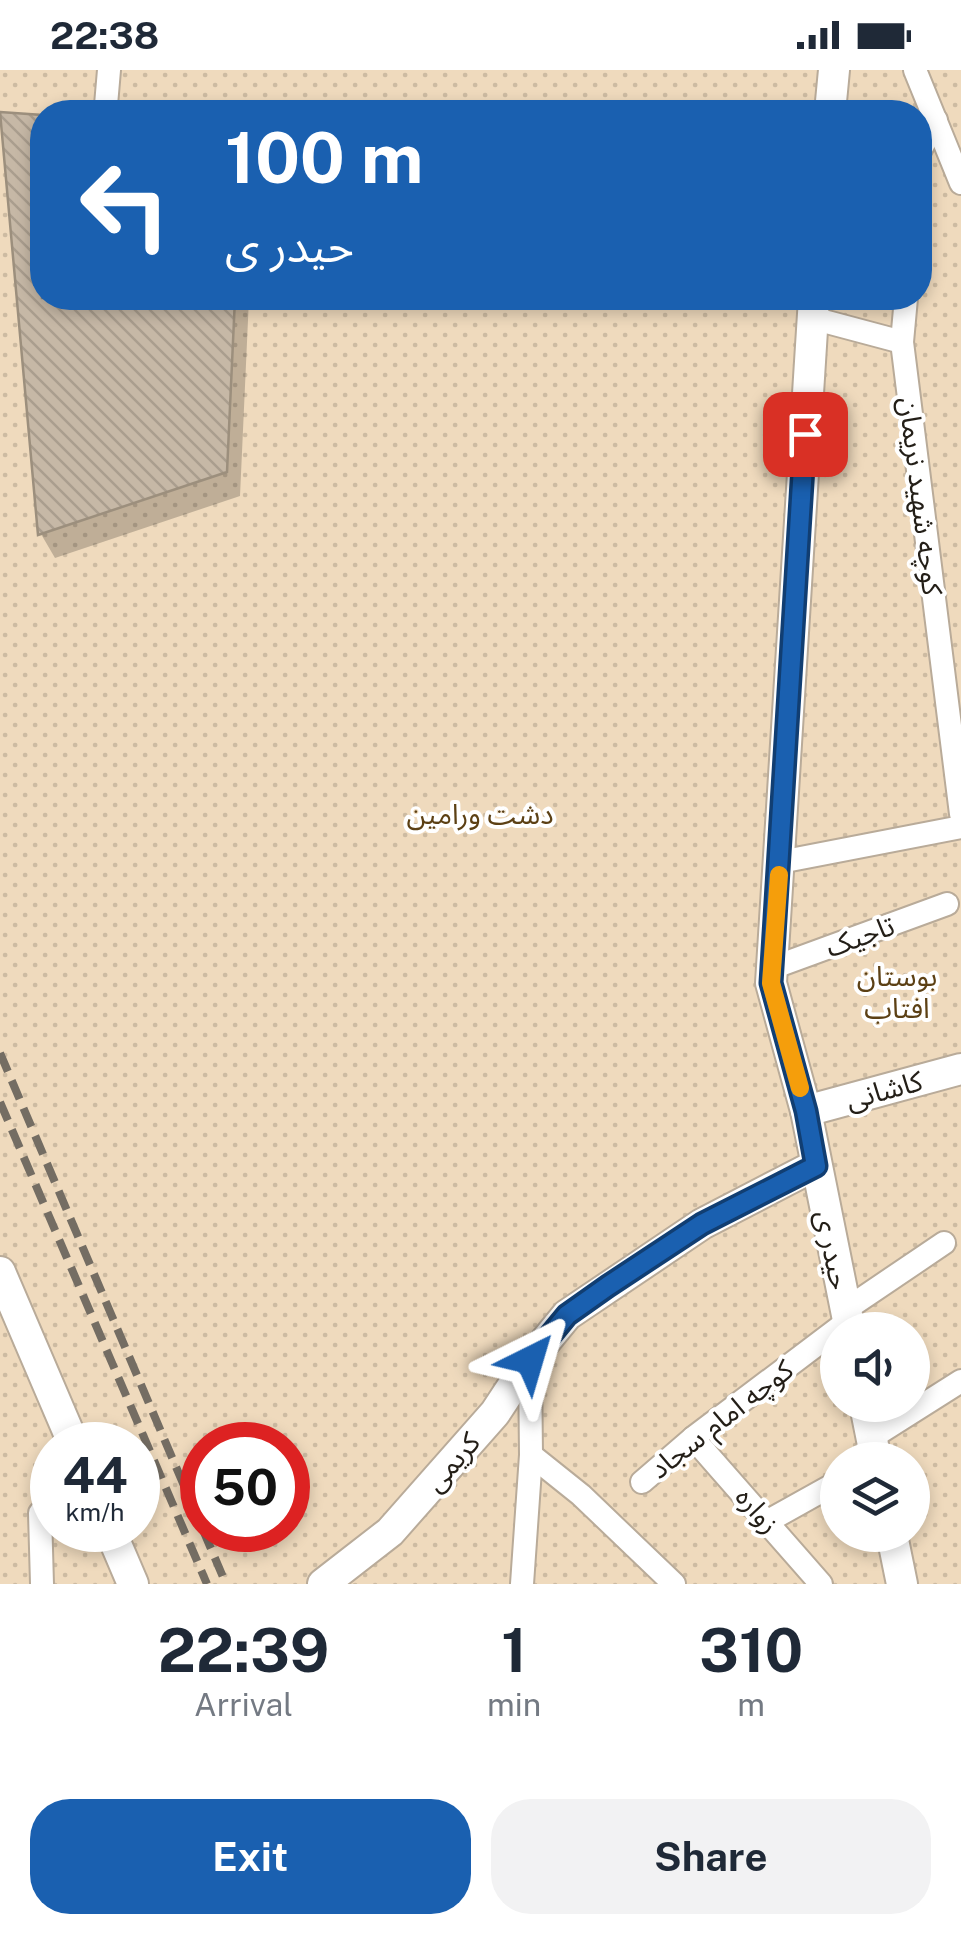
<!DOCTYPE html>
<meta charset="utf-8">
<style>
body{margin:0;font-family:"Public Sans","Noto Sans Arabic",sans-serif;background:#f2f2f3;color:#1f2937;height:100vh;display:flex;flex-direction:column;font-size:38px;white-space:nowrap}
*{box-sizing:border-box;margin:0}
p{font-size:32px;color:#747a83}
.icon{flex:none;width:55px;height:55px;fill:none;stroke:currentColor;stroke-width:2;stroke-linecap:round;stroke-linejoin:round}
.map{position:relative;height:1514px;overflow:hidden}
.details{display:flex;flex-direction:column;background:#fff;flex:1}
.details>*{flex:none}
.hud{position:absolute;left:30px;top:30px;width:902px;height:210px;border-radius:40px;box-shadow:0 5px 15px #0003;background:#1a60b0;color:#fff;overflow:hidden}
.fabs{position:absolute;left:820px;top:1242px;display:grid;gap:20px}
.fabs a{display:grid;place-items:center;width:110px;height:110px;border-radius:50%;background:#fff;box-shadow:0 5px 15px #0003;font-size:50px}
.speed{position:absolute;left:30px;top:1352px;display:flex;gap:20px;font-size:50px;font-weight:700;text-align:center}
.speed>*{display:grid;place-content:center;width:130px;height:130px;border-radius:50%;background:#fff;box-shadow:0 5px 15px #0003;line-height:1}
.speed small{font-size:25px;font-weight:400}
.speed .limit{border:15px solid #d22;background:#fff;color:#111}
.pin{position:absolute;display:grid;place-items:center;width:85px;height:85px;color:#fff;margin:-42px;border-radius:20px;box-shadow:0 5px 15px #0006}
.me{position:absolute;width:110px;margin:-55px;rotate:40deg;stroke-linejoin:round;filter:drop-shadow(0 0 8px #0008)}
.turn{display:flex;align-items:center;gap:35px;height:210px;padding:0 30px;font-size:45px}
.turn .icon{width:130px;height:130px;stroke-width:2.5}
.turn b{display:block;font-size:70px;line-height:85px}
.eta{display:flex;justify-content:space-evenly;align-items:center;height:170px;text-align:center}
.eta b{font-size:60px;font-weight:700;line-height:70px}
.button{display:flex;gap:20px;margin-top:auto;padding:20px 30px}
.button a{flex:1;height:115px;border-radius:40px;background:#1a60b0;color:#fff;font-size:40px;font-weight:700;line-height:115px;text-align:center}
.button a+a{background:#f2f2f3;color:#1f2937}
.status{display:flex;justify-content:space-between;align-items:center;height:70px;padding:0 50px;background:#fff;direction:ltr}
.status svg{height:28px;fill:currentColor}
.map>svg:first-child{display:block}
</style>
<div class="status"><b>22:38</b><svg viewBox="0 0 49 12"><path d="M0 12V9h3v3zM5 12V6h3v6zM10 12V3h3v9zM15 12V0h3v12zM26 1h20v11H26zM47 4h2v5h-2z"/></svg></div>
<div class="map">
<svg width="961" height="1514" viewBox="0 0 961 1514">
<defs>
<pattern id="grass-dots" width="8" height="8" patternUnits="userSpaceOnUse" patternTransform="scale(2.5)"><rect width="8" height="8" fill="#efdabd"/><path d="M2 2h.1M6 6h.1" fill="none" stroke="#cdbba2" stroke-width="1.8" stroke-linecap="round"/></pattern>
<pattern id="building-back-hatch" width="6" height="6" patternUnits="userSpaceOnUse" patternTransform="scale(2.5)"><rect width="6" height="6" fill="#c6b8a6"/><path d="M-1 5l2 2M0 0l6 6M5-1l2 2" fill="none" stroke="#aa9e8e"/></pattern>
</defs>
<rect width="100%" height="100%" fill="#fef2e3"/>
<path fill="url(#grass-dots)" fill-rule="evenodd" d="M 0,0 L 961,0 L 961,1514 L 0,1514 ZM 42,42 L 920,42 L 920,228 L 42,228 ZM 838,1260 L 912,1260 L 912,1335 L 838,1335 ZM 52,1375 L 138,1375 L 138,1460 L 52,1460 ZM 202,1375 L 288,1375 L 288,1460 L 202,1460 ZM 838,1390 L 912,1390 L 912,1465 L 838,1465 Z"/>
<polygon fill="#0003" points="2,45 42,47 42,228 249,228 240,426 55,488 41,464"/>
<polygon fill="url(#building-back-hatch)" stroke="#9c8f7d" stroke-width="2.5" points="0,42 42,45 42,228 235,228 227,402 38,465"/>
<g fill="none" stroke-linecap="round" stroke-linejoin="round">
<g stroke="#b9ab99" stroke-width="26">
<g id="street">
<polyline points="915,0 961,113"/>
<polyline points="106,35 109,0"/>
<polyline points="920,81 936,50"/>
<polyline points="906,228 902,272 961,744"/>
<polyline points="812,248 902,272"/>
<polyline points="780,792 961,757"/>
<polyline points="772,898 947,834"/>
<polyline points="845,1240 944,1173"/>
<polyline points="693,1368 821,1514"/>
<polyline points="871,1368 961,1311"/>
<polyline points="531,1385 581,1425 674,1514"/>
<polyline points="642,1412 693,1368 848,1251"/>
<polyline points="40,1443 42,1514"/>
<polyline points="768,1451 838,1412"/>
<polyline points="522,1514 531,1385 530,1290"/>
</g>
</g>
<g stroke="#b9ab99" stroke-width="34">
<g id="secondary">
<polyline points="830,42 834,0"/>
<polyline points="814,228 771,913 806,1041 850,1260"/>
<polyline points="806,1041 961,999"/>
<polyline points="0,1202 74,1375"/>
<polyline points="865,1335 876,1390"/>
<polyline points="110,1460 133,1514"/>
<polyline points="892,1465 902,1514"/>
<polyline points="323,1514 390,1462 495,1343 530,1290 567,1245 702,1154 816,1095"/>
</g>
</g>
<use href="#street" stroke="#fff" stroke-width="22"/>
<use href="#secondary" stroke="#fff" stroke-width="30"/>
<g stroke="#746d63" stroke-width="8" stroke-dasharray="20 10" stroke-linecap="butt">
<polyline points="0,983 202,1458"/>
<polyline points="0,1032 207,1514"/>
<polyline points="203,1460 226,1514"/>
</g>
</g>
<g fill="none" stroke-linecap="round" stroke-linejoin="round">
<g stroke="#113e72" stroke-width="25">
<polyline id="route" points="530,1290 567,1245 608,1216 702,1154 816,1096 806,1041 771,913 805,364"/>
</g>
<use href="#route" stroke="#1a60b0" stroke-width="18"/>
<polyline stroke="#f59e0b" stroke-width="18" points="779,805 771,913 800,1018"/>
</g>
<g text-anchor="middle" stroke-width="8" stroke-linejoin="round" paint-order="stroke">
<g font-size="28" fill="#231e17" stroke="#fff">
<text transform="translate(921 426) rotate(83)" y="10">کوچه شهید نریمان</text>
<text transform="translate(860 866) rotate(-20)" y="10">تاجیک</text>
<text transform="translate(884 1020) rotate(-15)" y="10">کاشانی</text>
<text transform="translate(833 1180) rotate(79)" y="10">حیدر ی</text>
<text transform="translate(721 1349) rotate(-38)" y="10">کوچه امام سجاد</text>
<text transform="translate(452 1392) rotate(-49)" y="10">کریمی</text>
<text transform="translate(758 1440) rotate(49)" y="10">زواره</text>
</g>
<g font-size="28" fill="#5c4014" stroke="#fff">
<text x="480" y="754">دشت ورامین</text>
<text x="897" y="916">بوستان<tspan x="897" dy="32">افتاب</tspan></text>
</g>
</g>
</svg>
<div class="fabs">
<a><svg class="icon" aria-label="sound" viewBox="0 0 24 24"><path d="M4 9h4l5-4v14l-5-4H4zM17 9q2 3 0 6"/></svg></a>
<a><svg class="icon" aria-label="layers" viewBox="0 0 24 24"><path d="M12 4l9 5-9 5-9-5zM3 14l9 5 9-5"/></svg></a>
</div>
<div class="speed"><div>44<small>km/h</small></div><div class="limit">50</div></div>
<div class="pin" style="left:805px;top:364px;background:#d93025"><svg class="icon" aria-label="arrive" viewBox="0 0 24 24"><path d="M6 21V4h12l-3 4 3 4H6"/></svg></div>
<svg class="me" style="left:530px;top:1290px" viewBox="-20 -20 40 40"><path d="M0-17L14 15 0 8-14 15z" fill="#1a60b0" stroke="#fff" stroke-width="4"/></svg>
<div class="hud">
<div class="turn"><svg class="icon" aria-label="left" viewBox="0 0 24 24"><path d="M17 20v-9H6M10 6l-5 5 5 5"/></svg><div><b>100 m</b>حیدر ی</div></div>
</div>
</div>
<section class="details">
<div class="eta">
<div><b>22:39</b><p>Arrival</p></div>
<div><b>1</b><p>min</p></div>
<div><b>310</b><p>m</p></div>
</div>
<div class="button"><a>Exit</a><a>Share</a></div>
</section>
